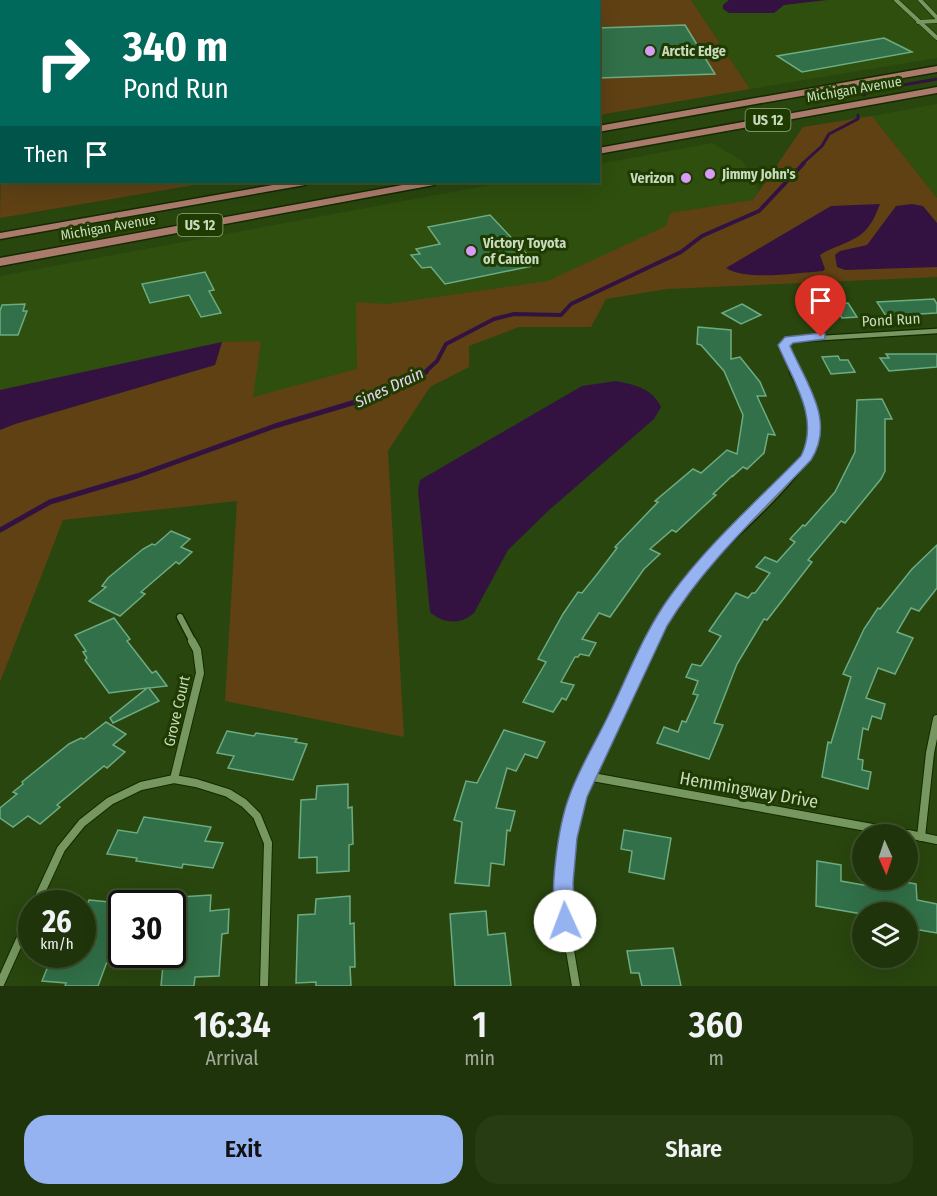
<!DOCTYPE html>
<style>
body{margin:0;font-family:"Fira Sans Condensed",sans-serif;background:#273c13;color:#f1f3f6;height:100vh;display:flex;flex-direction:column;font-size:22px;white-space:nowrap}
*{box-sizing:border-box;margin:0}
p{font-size:20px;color:#a1aa9c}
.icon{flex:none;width:33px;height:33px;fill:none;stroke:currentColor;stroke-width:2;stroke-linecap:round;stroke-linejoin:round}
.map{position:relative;height:986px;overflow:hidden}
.drawer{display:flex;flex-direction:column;background:#1f340a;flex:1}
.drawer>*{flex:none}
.top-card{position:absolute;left:0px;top:0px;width:600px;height:183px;box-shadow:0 6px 24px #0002,0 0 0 2px #3c4f2b;background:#00695c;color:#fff;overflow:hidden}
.needle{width:39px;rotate:177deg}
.controls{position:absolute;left:852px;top:824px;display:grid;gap:12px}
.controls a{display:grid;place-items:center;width:66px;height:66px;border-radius:50%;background:#1f340a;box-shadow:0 6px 24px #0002,0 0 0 2px #3c4f2b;font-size:30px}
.speed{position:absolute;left:18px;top:890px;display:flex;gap:12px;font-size:30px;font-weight:700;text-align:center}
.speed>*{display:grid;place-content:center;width:78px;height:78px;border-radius:50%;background:#1f340a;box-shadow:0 6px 24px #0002,0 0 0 2px #3c4f2b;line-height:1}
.speed small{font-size:15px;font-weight:400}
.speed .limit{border:3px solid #111;border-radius:9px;background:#fff;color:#111}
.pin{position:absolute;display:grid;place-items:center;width:51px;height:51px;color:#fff;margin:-62px -26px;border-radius:50% 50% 50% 0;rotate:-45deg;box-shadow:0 0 6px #0007}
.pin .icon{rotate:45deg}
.me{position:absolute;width:66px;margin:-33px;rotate:358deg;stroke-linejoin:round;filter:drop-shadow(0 0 4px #0008)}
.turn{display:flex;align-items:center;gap:21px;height:126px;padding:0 24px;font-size:27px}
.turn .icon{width:78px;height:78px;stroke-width:2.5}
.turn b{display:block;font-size:42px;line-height:51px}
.then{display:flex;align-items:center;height:57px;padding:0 24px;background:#0003;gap:12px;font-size:22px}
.eta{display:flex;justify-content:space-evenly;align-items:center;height:102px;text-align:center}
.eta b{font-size:36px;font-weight:600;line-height:42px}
.primary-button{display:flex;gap:12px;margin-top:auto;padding:12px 24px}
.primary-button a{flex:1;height:69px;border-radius:24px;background:#95b2f1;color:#111;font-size:24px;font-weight:600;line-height:69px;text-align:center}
.primary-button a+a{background:#273c13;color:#f1f3f6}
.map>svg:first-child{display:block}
</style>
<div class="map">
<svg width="937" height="986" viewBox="0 0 937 986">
<rect width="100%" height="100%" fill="#29460e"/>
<g fill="#2e4f0e">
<polygon points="691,0 937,0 937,58 750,89"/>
<polygon points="937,104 937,198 872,116"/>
<polygon points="712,143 743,161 766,204 390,374 0,479 0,276 506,182 598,182 599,164"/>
</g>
<g fill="#5f4114">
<polygon points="72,0 691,0 750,89 599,115 598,2"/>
<polygon points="872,116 937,198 937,277 667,289 606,299 591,327 519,327 469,346 469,367 430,387 388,451 404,737 225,701 237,501 63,520 0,682 0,430 15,424 215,365 222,342 261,341 253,397 357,369 356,302 387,304 548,281 666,226 670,213 753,200 803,127"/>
<polygon points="1,170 2,182 212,182 0,218"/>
</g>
<g fill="#331242">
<polygon points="729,0 827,0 784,5 774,13 729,13 723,9 723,5"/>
<path d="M 880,204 C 877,211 874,220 869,226 C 858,242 835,245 820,255 L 825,269 L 823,271 C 797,273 747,281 726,268 L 831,206 Z"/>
<polygon points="912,204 923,206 937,223 937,267 845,270 837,267 835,255 840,251 867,245 896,206"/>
<polygon points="222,342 215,365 15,424 0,430 0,390"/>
<path d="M 616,381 C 635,385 652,388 661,407 L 654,419 L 548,511 L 508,550 L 474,613 C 461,625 443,624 430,612 L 418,490 L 420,480 L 582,386 Z"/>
</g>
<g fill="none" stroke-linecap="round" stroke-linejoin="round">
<g stroke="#331242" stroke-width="3">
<polyline points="864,95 869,91 937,79"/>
<polyline points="802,164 822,146 829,134 858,119 858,115"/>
</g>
<polyline stroke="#331242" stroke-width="4" points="423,374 437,361 446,344 494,319 514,314 561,315 571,304 681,252 702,236 759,211 804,163"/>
<polyline stroke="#331242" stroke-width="5" points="0,530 50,502 137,476 275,426 369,398 426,372"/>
</g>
<g fill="#317048" stroke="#6eab81" stroke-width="1.5">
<polygon points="685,25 715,74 598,78 598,28"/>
<polygon points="884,38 912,52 802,72 777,56"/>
<polygon points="490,215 537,265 445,284 431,267 422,268 411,255 420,254 416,249 440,244 428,227"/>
<polygon points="205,272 214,290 209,291 221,313 201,317 189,295 150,303 142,284"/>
<polygon points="934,299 937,304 937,313 886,316 877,302"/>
<polygon points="848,303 850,306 857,317 842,318 833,304"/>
<polygon points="25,304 23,311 27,311 18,335 0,335 0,311 2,305"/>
<polygon points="742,304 761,315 741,324 722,313"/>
<polygon points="698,327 731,330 731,359 740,357 760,382 766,396 757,396 775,435 768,434 764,453 747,469 743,467 732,477 733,475 713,494 716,495 676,532 672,530 650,549 660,554 644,569 610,617 599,613 582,639 596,643 589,656 580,654 578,657 575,657 561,682 574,685 566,700 562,698 553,712 523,702 546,662 538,659 563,614 578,592 582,593 598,573 617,548 615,547 658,502 655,501 693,469 701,473 727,450 737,454 743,415 724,371 701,345 697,344"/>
<polygon points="886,354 937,354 937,367 889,371 880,358 889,358"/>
<polygon points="838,356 840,360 848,360 855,372 831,374 822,357"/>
<polygon points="882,399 892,419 885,419 885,471 881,479 845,523 841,521 808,560 812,562 767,620 764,619 737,664 714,723 723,725 709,759 657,743 664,727 678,732 682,721 686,722 698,695 693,694 698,681 686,677 692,664 701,666 721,636 709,631 718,618 736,593 748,598 752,593 755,593 770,573 756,567 765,557 777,562 795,542 790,539 803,525 805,526 835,492 855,452 857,400"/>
<polygon points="171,531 190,539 181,547 192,552 179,564 176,562 141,592 145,594 120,616 89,601 106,587 102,586 108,578 143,549 152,544 155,545"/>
<polygon points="937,545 937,588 919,611 911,608 897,632 913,638 895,674 878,668 866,698 885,704 881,719 872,716 868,730 863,728 858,759 863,760 862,770 871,772 868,789 822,777 828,742 831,743 851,677 843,674 864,629 878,608 880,609 912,569"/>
<polygon points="114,618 130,639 127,641 152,673 156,671 167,686 149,688 159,701 113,723 110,718 147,688 109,693 85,660 87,658 83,652 86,651 75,635"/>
<polygon points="106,722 126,734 113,745 125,752 107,768 104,766 57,805 60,807 40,824 28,816 13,827 0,818 0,808 17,794 13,792 23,784 22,782 69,744 81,738 84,739"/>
<polygon points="504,730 545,742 537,758 525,754 516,771 507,768 496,808 515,811 510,831 507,830 504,865 491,863 489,886 455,883 462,822 454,820 466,781 477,783"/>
<polygon points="227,731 254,736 256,733 297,739 295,742 307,744 293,780 228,768 234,756 217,753"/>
<polygon points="348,784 348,808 352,807 353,844 349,845 349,871 317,873 317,857 299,858 301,800 316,799 317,786"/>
<polygon points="144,817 211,827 205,841 223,843 213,868 183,864 182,868 136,861 137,858 107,854 118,830 137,833"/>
<polygon points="624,830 671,838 664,879 629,872 632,851 621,849"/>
<polygon points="817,861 841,865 841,881 892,890 891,880 916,884 917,900 937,904 937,933 908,928 908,912 862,914 816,906"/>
<polygon points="211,895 210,911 229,909 228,933 222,934 219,976 195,977 194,986 161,986 164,954 172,954 172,924 176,924 179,897"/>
<polygon points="350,896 350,924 354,923 355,967 350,967 351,986 316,986 316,982 296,983 298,915 315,914 316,899"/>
<polygon points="89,900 120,903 110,930 115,931 111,942 114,943 98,986 65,986 66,983 42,981 52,956 75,958 77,954 82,954 82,916"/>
<polygon points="486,911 488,935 505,933 511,986 455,986 450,914"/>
<polygon points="673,948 681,986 642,986 639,973 631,973 627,951"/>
</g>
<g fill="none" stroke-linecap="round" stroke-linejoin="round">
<g stroke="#152a01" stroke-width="5">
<g id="street-far3">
<polyline points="896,0 937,38"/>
<polyline points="920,0 937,18"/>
<polyline points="918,22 937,21"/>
</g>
</g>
<g stroke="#152a01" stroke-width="7">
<polyline id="street-far2" points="794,374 783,346 789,340 937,331"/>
</g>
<g stroke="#152a01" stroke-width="9">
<g id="street-far1">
<polyline points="180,617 193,642"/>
<path d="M 652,642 C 666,613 684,587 706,563 C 735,531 809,474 816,431 C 819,410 803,390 793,372"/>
</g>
</g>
<g stroke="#152a01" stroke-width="10">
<g id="street">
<polyline points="587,776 905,834"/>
<polyline points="174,779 200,673 197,650 192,641"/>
<polyline points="908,834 937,840"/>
<polyline points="921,837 930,753 937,719"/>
<polyline points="36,903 61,849 82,823 110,801 141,786 174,779 196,783 228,793 244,803 257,816 268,843 264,986"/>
<polyline points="0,984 32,913"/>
<polyline points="576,986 565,921 564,883 568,838 578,797 653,641"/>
</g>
</g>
<g stroke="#152a01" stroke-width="3">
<g id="primary">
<polygon points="937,66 937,72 598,132 598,126"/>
<polygon points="937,87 937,93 598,154 598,148"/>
<polygon points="290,182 310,182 305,185 0,239 0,233"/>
<polygon points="419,182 439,182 434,185 0,266 0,258"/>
</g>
</g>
<use href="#street-far3" stroke="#76975f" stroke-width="4"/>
<use href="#street-far2" stroke="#76975f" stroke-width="4.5"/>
<use href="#street-far1" stroke="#76975f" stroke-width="6"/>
<use href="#street" stroke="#76975f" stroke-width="8"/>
<use href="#primary" fill="#aa7b6c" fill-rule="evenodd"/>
</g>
<path fill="#95b2f1" stroke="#61749d" stroke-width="1.5" d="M 821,333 L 825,334 L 825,339 L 793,343 L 790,346 C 806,383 836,421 811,460 C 761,513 705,563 667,626 L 587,797 L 577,838 L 573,883 L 575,921 L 572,927 L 565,929 L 559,927 C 546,901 559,824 569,797 C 579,768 597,740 610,712 C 629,673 645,630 671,595 C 708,544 757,501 801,456 C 820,418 793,381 778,345 L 785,337 Z"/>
<g fill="#d89bf8" stroke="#1f3b01" stroke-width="2">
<circle cx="650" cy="51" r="6"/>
<circle cx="710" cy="174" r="6"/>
<circle cx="686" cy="178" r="6"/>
<circle cx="471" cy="251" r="6"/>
</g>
<g text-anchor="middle" stroke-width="6" stroke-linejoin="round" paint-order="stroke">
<g font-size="14" font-weight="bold" fill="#c9dbbe" stroke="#1f3b01" text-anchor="start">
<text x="662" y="56">Arctic Edge</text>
<text x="722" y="179">Jimmy John's</text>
<text x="674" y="183" text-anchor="end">Verizon</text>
<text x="483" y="248">Victory Toyota<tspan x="483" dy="16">of Canton</tspan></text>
</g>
<g font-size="14" fill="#c9dbbe" stroke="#1f3b01">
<text transform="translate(854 89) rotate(-10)" y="5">Michigan Avenue</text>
<text transform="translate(108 227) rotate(-10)" y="5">Michigan Avenue</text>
</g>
<g fill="#1f3b01" stroke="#96ab85" stroke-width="1.5">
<rect x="745.5" y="109" width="45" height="22" rx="4.5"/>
<rect x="177.5" y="214" width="45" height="22" rx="4.5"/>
</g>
<g font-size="14" font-weight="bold" fill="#c9dbbe">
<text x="768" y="125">US 12</text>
<text x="200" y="230">US 12</text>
</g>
<g font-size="15" fill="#c9dbbe" stroke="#1f3b01">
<text transform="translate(891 320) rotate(-3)" y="5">Pond Run</text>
<text transform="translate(177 711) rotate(-77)" y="5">Grove Court</text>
</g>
<g font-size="16" font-style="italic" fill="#e9d4f4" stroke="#1f3b01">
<text transform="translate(389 387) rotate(-25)" y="6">Sines Drain</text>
</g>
<g font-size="18" fill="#c9dbbe" stroke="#1f3b01">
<text transform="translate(749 790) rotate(10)" y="6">Hemmingway Drive</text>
</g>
</g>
</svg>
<div class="controls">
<a><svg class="needle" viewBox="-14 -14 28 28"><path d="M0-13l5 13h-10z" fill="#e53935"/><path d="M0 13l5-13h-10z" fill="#a1aa9c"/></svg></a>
<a><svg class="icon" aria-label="layers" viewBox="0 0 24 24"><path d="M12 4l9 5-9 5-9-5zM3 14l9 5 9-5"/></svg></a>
</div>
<div class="speed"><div>26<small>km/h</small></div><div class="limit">30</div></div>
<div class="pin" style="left:821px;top:337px;background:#d93025"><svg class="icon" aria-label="arrive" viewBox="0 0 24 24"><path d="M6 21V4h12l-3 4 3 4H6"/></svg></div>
<svg class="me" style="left:565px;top:921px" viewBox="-20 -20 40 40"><circle r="19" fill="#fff"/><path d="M0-13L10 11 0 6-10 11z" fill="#95b2f1"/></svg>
<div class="top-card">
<div class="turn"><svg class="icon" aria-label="right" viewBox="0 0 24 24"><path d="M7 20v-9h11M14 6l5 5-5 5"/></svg><div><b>340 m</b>Pond Run</div></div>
<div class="then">Then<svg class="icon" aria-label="arrive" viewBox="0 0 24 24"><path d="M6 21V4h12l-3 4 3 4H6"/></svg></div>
</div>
</div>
<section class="drawer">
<div class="eta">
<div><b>16:34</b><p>Arrival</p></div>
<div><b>1</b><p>min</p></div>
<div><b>360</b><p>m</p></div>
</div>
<div class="primary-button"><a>Exit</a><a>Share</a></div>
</section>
